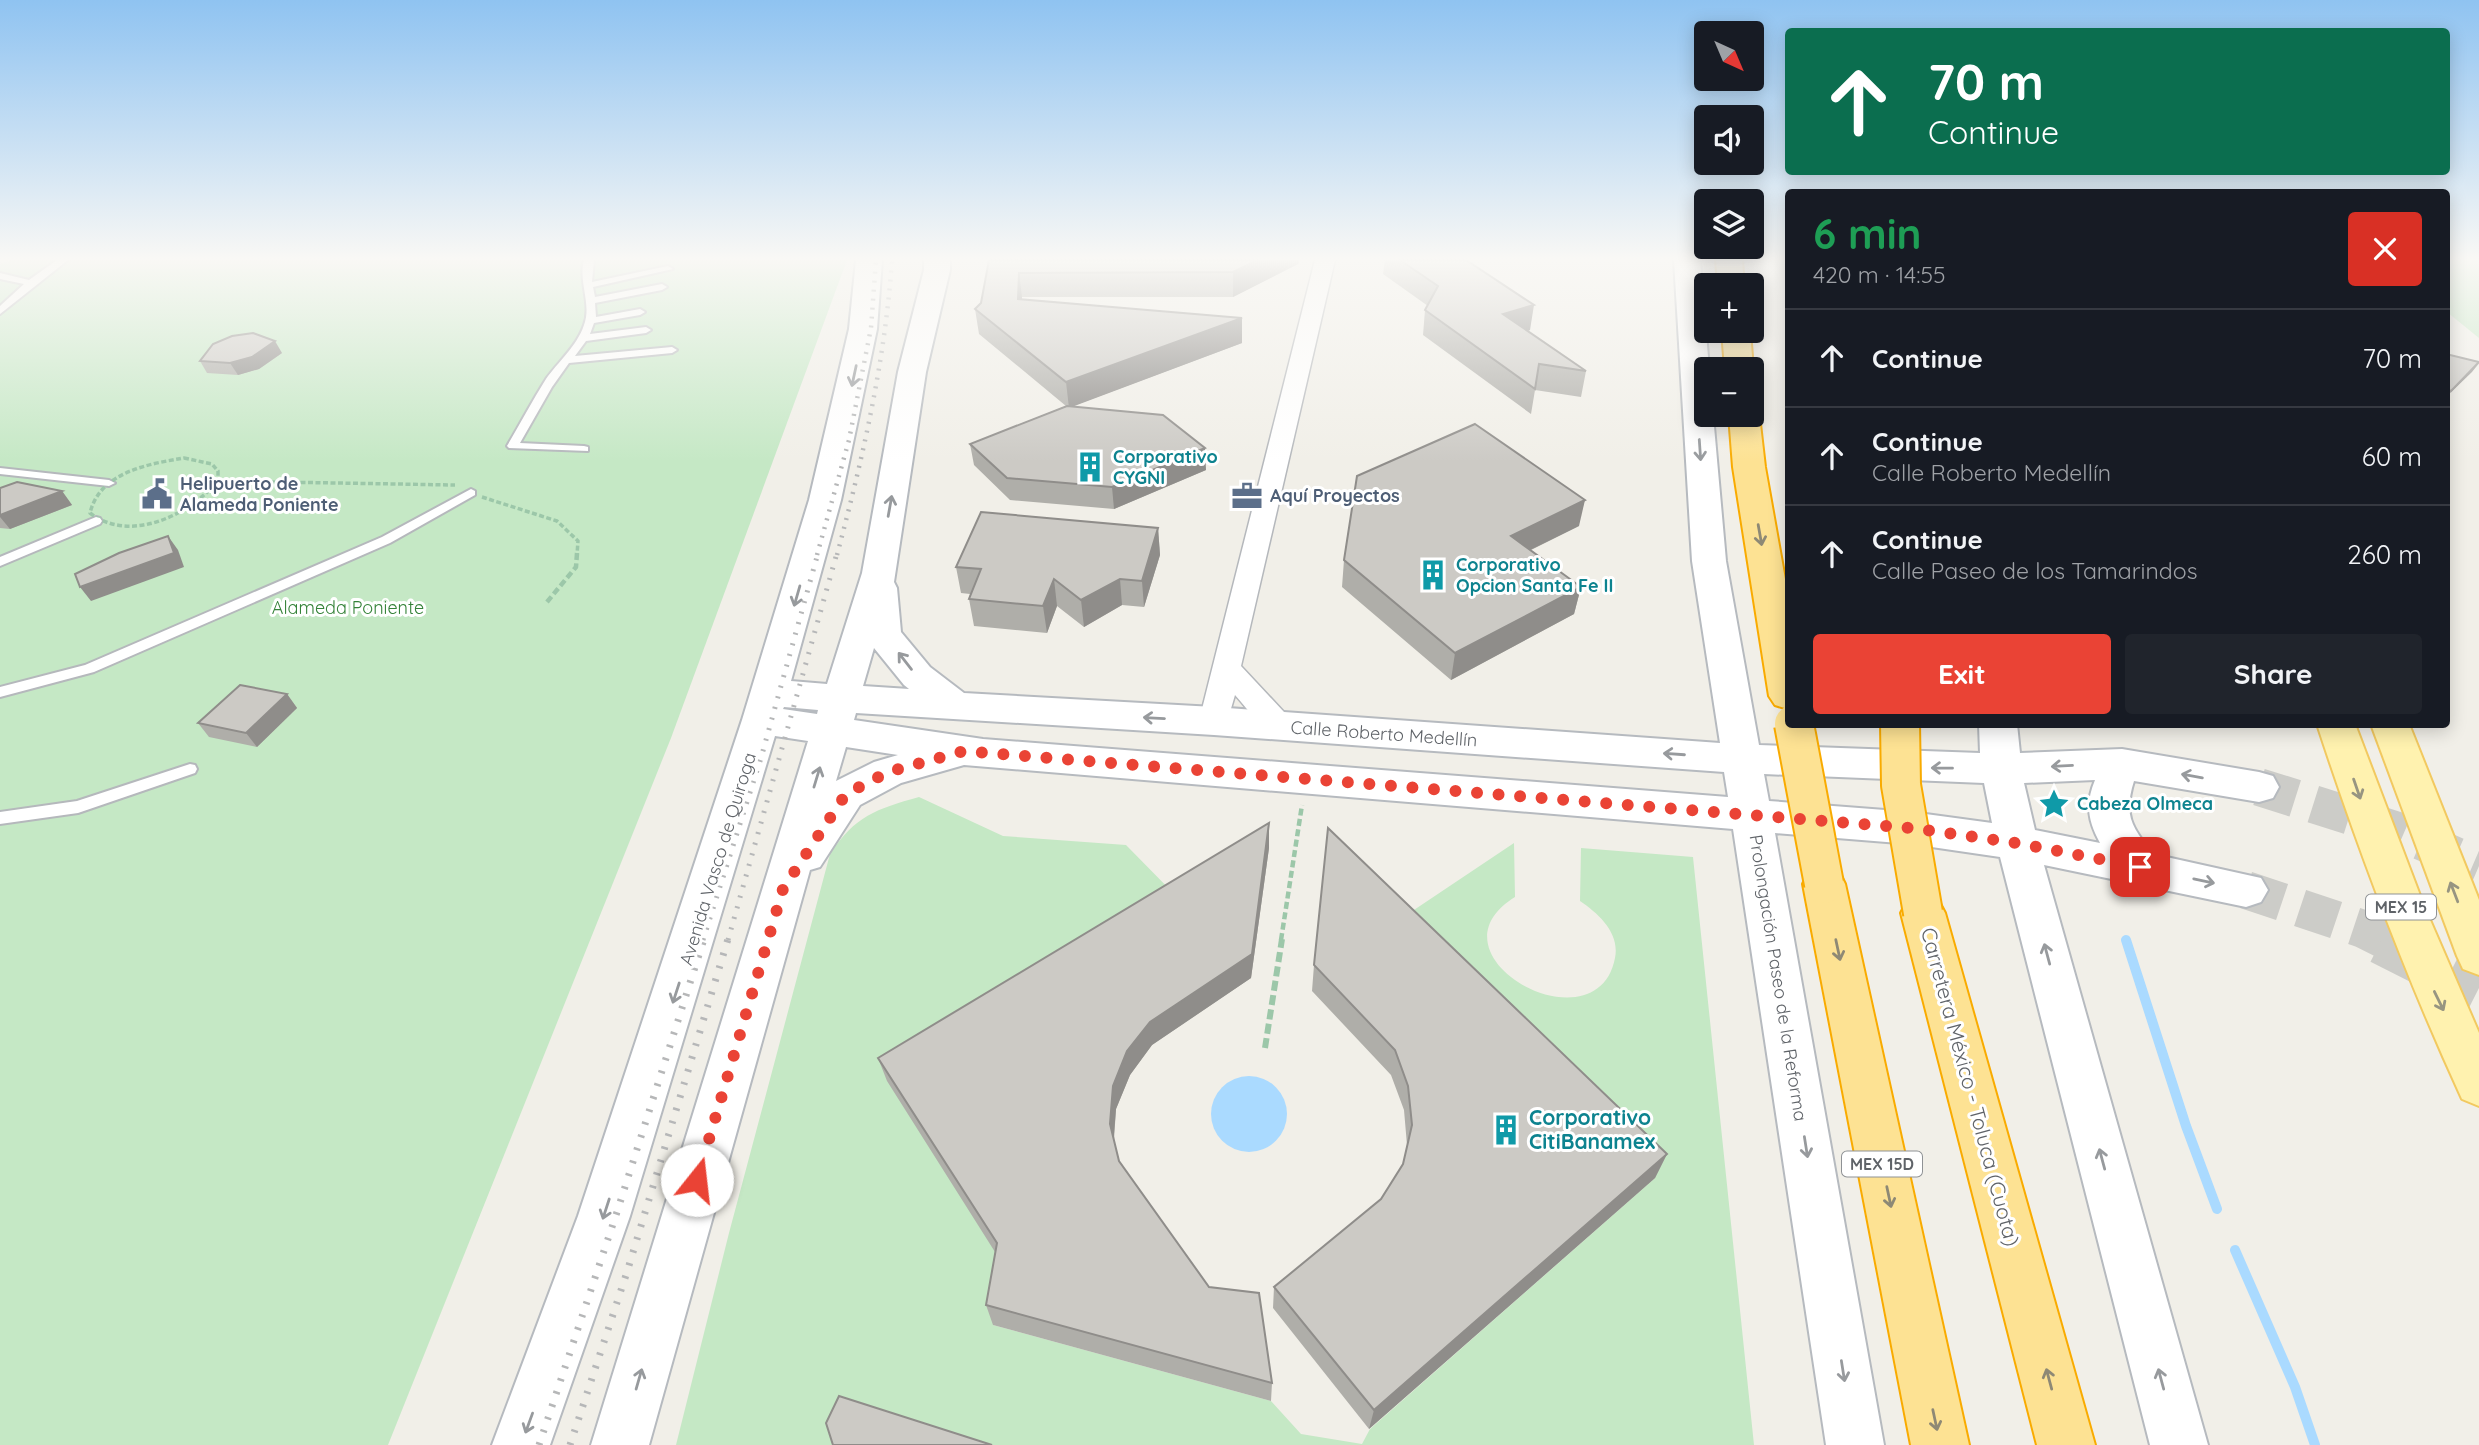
<!DOCTYPE html>
<meta charset="utf-8">
<style>
body{margin:0;font-family:Quicksand,sans-serif;background:#20242c;color:#f1f3f6;height:100vh;display:flex;flex-direction:column;font-size:26px;white-space:nowrap}
*{box-sizing:border-box;margin:0}
p{font-size:23px;color:#9ea1a6}
.icon{flex:none;width:38px;height:38px;fill:none;stroke:currentColor;stroke-width:2;stroke-linecap:round;stroke-linejoin:round}
.map{position:relative;flex:1;overflow:hidden}
.side{position:absolute;left:1785px;top:189px;width:665px;height:539px;display:flex;flex-direction:column;background:#171b24;border-radius:7px;box-shadow:0 4px 18px #0003}
.side>*{flex:none}
.guide{position:absolute;left:1785px;top:28px;width:665px;height:147px;border-radius:7px;box-shadow:0 4px 18px #0003;background:#0b6e4f;color:#fff;overflow:hidden}
.needle{width:46px;rotate:136deg}
.tools{position:absolute;left:1694px;top:21px;display:grid;gap:14px}
.tools a{display:grid;place-items:center;width:70px;height:70px;border-radius:7px;background:#171b24;box-shadow:0 4px 18px #0003;font-size:35px}
.pin{position:absolute;display:grid;place-items:center;width:60px;height:60px;color:#fff;margin:-30px;border-radius:14px;box-shadow:0 4px 10px #0006}
.me{position:absolute;width:77px;margin:-38px;rotate:16deg;stroke-linejoin:round;filter:drop-shadow(0 0 5px #0008)}
.turn{display:flex;align-items:center;gap:24px;height:147px;padding:0 28px;font-size:32px}
.turn .icon{width:91px;height:91px;stroke-width:2.5}
.turn b{display:block;font-size:49px;line-height:60px}
.round{display:grid;place-items:center;flex:none;width:74px;height:74px;border-radius:7px;background:#20242c}
.headline{display:flex;align-items:center;justify-content:space-between;height:119px;padding:0 28px}
h1{font-size:42px;font-weight:800;line-height:52px;color:#1e9e55}
.action{display:flex;gap:14px;margin-top:auto;padding:14px 28px}
.action a{flex:1;height:80px;border-radius:7px;background:#ea4335;color:#fff;font-size:28px;font-weight:800;line-height:80px;text-align:center}
.action a+a{background:#20242c;color:#f1f3f6}
ul{padding:0;list-style:none}
li{display:flex;align-items:center;gap:21px;height:98px;padding:0 28px;border-top:2px solid #363941}
li div{flex:1}
li b{display:block;font-size:26px}
li em{font-style:normal}
.map>svg:first-child{display:block}
</style>
<div class="map">
<svg width="2479" height="1445" viewBox="0 0 2479 1445">
<rect width="100%" height="100%" fill="#f1efe8"/>
<g fill="#c5e8c5">
<polygon points="12,260 847,260 671,738 388,1445 0,1445 0,264"/>
<polygon points="2447,260 2479,260 2479,338 2447,312"/>
<path d="M 919,797 L 1003,836 L 1126,845 L 1182,902 L 1002,1262 L 993,1325 L 1271,1401 L 1301,1434 L 1362,1444 L 1370,1429 L 1655,1178 L 1396,922 L 1514,843 L 1515,897 C 1420,956 1597,1052 1615,958 C 1620,933 1599,914 1580,901 L 1581,848 L 1693,857 L 1754,1445 L 676,1445 L 729,1233 L 830,854 C 855,816 876,809 919,797 Z"/>
</g>
<circle fill="#aadaff" cx="1249" cy="1114" r="38"/>
<g fill="none" stroke-linecap="round" stroke-linejoin="round">
<g stroke="#aadaff" stroke-width="10">
<polyline points="2126,940 2186,1126 2217,1209"/>
<polyline points="2235,1250 2295,1387 2315,1445"/>
</g>
<g stroke="#ccccc8" stroke-width="38" stroke-dasharray="38 19" stroke-linecap="butt">
<polyline points="2259,787 2398,831 2479,866"/>
<polyline points="2246,890 2363,929 2385,940"/>
</g>
<polyline stroke="#ccccc8" stroke-width="51" stroke-dasharray="51 25" stroke-linecap="butt" points="2382,939 2479,988"/>
<g stroke="#b5b8bc" stroke-width="4">
<g id="lane">
<polygon points="57,260 68,260 0,314 0,306 24,284 0,279 0,273 29,280"/>
<path d="M 584,260 L 594,260 L 592,282 L 668,266 L 673,269 L 593,287 L 595,297 L 662,284 L 667,287 L 662,290 L 595,303 L 596,317 L 640,309 L 645,312 L 640,315 L 594,323 L 590,334 L 646,327 L 651,330 L 646,333 L 586,341 L 575,356 L 672,347 L 677,350 L 672,353 L 569,363 L 552,387 L 520,443 L 584,446 L 588,447 L 588,451 L 509,448 L 507,446 C 520,424 532,401 546,379 C 558,362 577,346 584,325 C 592,304 578,282 584,260 Z"/>
<polygon points="0,468 109,480 115,483 109,486 0,474"/>
<polygon points="471,489 475,491 475,495 390,543 94,672 0,697 0,687 85,665 382,537"/>
<polygon points="96,517 100,518 102,521 100,524 0,566 0,557"/>
<polygon points="190,764 195,765 197,769 195,773 78,813 0,824 0,812 77,801"/>
</g>
</g>
<g stroke="#b5b8bc" stroke-width="3">
<path id="street" d="M 1315,260 L 1335,260 L 1241,666 L 1298,727 L 1294,735 C 1268,742 1251,712 1235,695 L 1225,729 L 1214,732 L 1203,729 L 1199,721 Z"/>
</g>
<g stroke="#b6babf" stroke-width="4">
<path id="secondary" d="M 856,260 L 882,260 L 877,329 L 841,500 L 791,681 L 827,684 L 862,573 L 898,372 L 924,270 L 924,260 L 950,260 L 950,270 L 926,372 L 894,582 L 897,588 L 901,632 L 930,667 L 964,693 L 1214,707 L 1720,743 L 1692,561 L 1674,260 L 1700,260 L 1709,369 L 1706,369 L 1706,415 L 1713,415 L 1726,561 L 1759,745 L 1980,753 L 1979,724 L 2017,724 L 2020,753 L 2122,749 L 2259,772 L 2273,776 L 2279,787 L 2273,798 L 2259,802 L 2134,781 C 2123,816 2132,827 2153,854 L 2261,878 L 2268,890 L 2261,902 L 2246,907 L 2044,865 L 2208,1445 L 2150,1445 L 2000,857 L 1911,844 L 1775,833 L 1884,1445 L 1826,1445 L 1733,829 L 964,765 L 901,783 L 860,805 L 820,867 L 810,870 L 649,1445 L 591,1445 L 808,741 L 775,736 L 630,1216 L 550,1445 L 492,1445 L 578,1216 L 742,720 L 809,500 L 849,329 ZM 874,648 L 904,685 L 909,689 L 863,686 ZM 784,707 L 818,710 L 817,714 L 783,709 ZM 856,713 L 1214,735 L 1724,772 L 1728,797 L 983,739 L 854,720 ZM 846,747 L 898,755 L 874,762 L 836,781 ZM 1764,774 L 1984,783 L 1992,823 L 1911,812 L 1769,801 ZM 2095,780 C 2085,804 2088,821 2100,843 L 2035,830 L 2024,783 Z"/>
</g>
<g stroke="#f2c960" stroke-width="4">
<g id="primary">
<path d="M 2317,724 L 2355,724 L 2424,906 L 2479,1033 L 2479,1106 L 2462,1099 C 2406,977 2359,852 2317,724 Z"/>
<polygon points="2371,724 2409,724 2479,900 2479,975 2463,969 2457,956"/>
</g>
</g>
<g stroke="#f9ab00" stroke-width="4">
<g id="highway">
<polygon points="1716,260 1742,260 1744,285 1718,285"/>
<polygon points="1722,331 1750,331 1753,369 1752,371 1752,369 1725,369"/>
<polygon points="1752,408 1759,415 1765,467 1788,596 1788,709 1775,705 1769,696 1733,467 1729,415 1752,415"/>
<polygon points="1824,867 1839,872 1845,884 1969,1445 1911,1445 1803,884 1809,872"/>
<polygon points="1923,895 1938,900 1945,913 2095,1445 2037,1445 1901,913 1908,900"/>
</g>
</g>
<g stroke="#9cc7a9" stroke-width="3.5" stroke-dasharray="5 2.5" stroke-linecap="butt">
<path d="M 184,458 L 212,464 L 218,471 L 218,481 C 189,515 130,544 90,513 C 100,472 148,464 184,458 Z"/>
<polyline points="218,481 455,485"/>
<polyline points="482,497 557,521 578,541 577,555"/>
</g>
<g stroke="#9cc7a9" stroke-width="4.5" stroke-dasharray="7 3.5" stroke-linecap="butt">
<polyline points="547,602 576,567 577,553"/>
<polyline points="1281,940 1302,805"/>
</g>
<polyline stroke="#9cc7a9" stroke-width="6" stroke-dasharray="10 4.5" stroke-linecap="butt" points="1265,1048 1282,939"/>
<use href="#lane" fill="#fff" fill-rule="evenodd"/>
<use href="#street" fill="#fff" fill-rule="evenodd"/>
<use href="#secondary" fill="#fff" fill-rule="evenodd"/>
<use href="#primary" fill="#fff2af" fill-rule="evenodd"/>
<use href="#highway" fill="#fde293" fill-rule="evenodd"/>
<g stroke="#b6b7b8" stroke-width="4.5" stroke-dasharray="2 7" stroke-linecap="butt">
<polyline points="817,555 849,440 871,328 876,260"/>
<path d="M 837,555 C 863,457 885,361 892,260"/>
</g>
<g stroke="#b6b7b8" stroke-width="5" stroke-dasharray="2 9" stroke-linecap="butt">
<polyline points="703,940 761,758 818,553"/>
<polyline points="728,940 837,553"/>
</g>
<g stroke="#b6b7b8" stroke-width="7" stroke-dasharray="2.5 11" stroke-linecap="butt">
<polyline points="539,1445 617,1212 704,939"/>
<polyline points="570,1445 627,1272 728,939"/>
</g>
<g stroke="#f9ab00" stroke-width="42" stroke-linecap="butt">
<g id="highway-bridge">
<polyline points="1794,724 1824,884"/>
<polyline points="1900,724 1901,785 1923,913"/>
</g>
</g>
<use href="#highway-bridge" stroke="#fde293" stroke-width="38"/>
</g>
<g fill="#afaea9">
<polygon points="989,260 1299,260 1298,264 1233,297 1022,297 1022,299 1242,318 1242,343 1073,406 1206,470 1114,509 1010,500 974,465 970,444 1066,406 979,334 975,309 981,303"/>
<polygon points="1385,260 1466,260 1530,330 1528,331 1586,371 1581,397 1535,390 1531,414 1423,335 1425,310 1428,306 1383,274"/>
<polygon points="282,353 259,369 238,375 207,373 200,361"/>
<polygon points="0,488 62,491 72,505 10,529 0,528"/>
<polygon points="1579,526 1531,550 1581,587 1574,614 1451,680 1342,587 1344,560"/>
<polygon points="1158,528 1160,555 1144,607 1122,605 1084,627 1057,606 1047,633 974,626 969,599 970,594 961,593 956,567"/>
<polygon points="287,694 297,708 257,747 209,737 198,723"/>
<polygon points="1269,848 1251,978 1152,1045 1130,1075 1116,1109 1114,1140 1119,1161 1272,1383 1271,1401 993,1325 986,1305 995,1252 887,1081 878,1058"/>
<polygon points="1314,965 1667,1154 1655,1178 1369,1429 1273,1308 1274,1287 1381,1199 1403,1164 1407,1145 1404,1110 1391,1075 1312,991"/>
</g>
<g fill="#8f8d8a">
<polygon points="1258,260 1299,260 1298,264 1233,297 1233,272"/>
<polygon points="1019,273 1022,297 1021,323 1018,299"/>
<polygon points="1534,305 1530,330 1499,339 1503,314"/>
<polygon points="1242,318 1242,343 1069,408 1066,382"/>
<polygon points="275,341 282,353 259,369 238,375 230,363"/>
<polygon points="2479,363 2472,372 2446,397 2451,391"/>
<polygon points="1205,448 1206,470 1114,509 1112,487"/>
<polygon points="62,491 72,505 10,529 0,517 0,515"/>
<polygon points="1585,500 1579,526 1506,562 1511,536"/>
<polygon points="1158,528 1160,555 1144,607 1142,581"/>
<polygon points="168,536 178,550 184,567 91,601 80,587"/>
<polygon points="1054,579 1057,606 1047,633 1043,606"/>
<polygon points="1120,579 1122,605 1084,627 1081,600"/>
<polygon points="1581,587 1574,614 1451,680 1455,653"/>
<polygon points="287,694 297,708 257,747 246,733"/>
<polygon points="1269,823 1269,848 1251,978 1152,1045 1130,1075 1116,1109 1113,1146 1110,1124 1113,1086 1127,1051"/>
<polygon points="1667,1154 1655,1178 1369,1429 1374,1410"/>
</g>
<g fill="#cccac5" stroke="#8f8d8a" stroke-width="2">
<polygon points="989,260 1258,260 1233,272 1019,273 1018,299 1242,318 1066,382 975,309 981,303"/>
<polygon points="1400,260 1466,260 1534,305 1503,314 1586,371 1539,364 1535,389 1425,310 1438,286"/>
<polygon points="253,333 275,341 252,357 230,363 200,361 213,344 232,336"/>
<polygon points="2446,354 2479,362 2451,391 2446,389"/>
<polygon points="1067,406 1163,415 1205,448 1112,487 1007,478 970,444"/>
<polygon points="1475,424 1585,500 1511,536 1581,587 1455,653 1344,560 1357,476"/>
<polygon points="17,482 62,491 0,515 0,488"/>
<polygon points="981,512 1158,528 1142,581 1120,579 1081,600 1054,579 1043,606 969,599 981,569 956,567"/>
<polygon points="168,536 174,553 80,587 75,574 119,553"/>
<polygon points="240,685 287,694 246,733 198,723"/>
<polygon points="1269,823 1252,954 1150,1022 1127,1051 1113,1086 1110,1124 1119,1161 1209,1287 1259,1293 1272,1383 986,1305 997,1243 878,1058"/>
<polygon points="1328,828 1667,1154 1374,1410 1274,1287 1381,1199 1403,1164 1412,1125 1408,1086 1395,1050 1314,965"/>
<polygon points="839,1396 992,1445 833,1445 826,1423"/>
</g>
<defs><path id="oneway-shaft" d="M-6 0H5M1.5-3L5.5 0L1.5 3" fill="none" stroke-width="1.6" stroke-linecap="round" stroke-linejoin="round" transform="scale(1.75)"/></defs>
<g stroke="#979a9d">
<use href="#oneway-shaft" transform="translate(854 376) rotate(102)"/>
<use href="#oneway-shaft" transform="translate(1700 450) rotate(86)"/>
<use href="#oneway-shaft" transform="translate(890 506) rotate(-80)"/>
<use href="#oneway-shaft" transform="translate(797 596) rotate(106)"/>
<use href="#oneway-shaft" transform="translate(905 661) rotate(-128)"/>
<use href="#oneway-shaft" transform="translate(1154 718) rotate(-177)"/>
<use href="#oneway-shaft" transform="translate(1674 754) rotate(-176)"/>
<use href="#oneway-shaft" transform="translate(2062 766) rotate(177)"/>
<use href="#oneway-shaft" transform="translate(1942 768) rotate(-179)"/>
<use href="#oneway-shaft" transform="translate(2192 776) rotate(-170)"/>
<use href="#oneway-shaft" transform="translate(817 777) rotate(-73)"/>
<use href="#oneway-shaft" transform="translate(2204 881) rotate(12)"/>
<use href="#oneway-shaft" transform="translate(2047 954) rotate(-105)"/>
<use href="#oneway-shaft" transform="translate(676 993) rotate(108)"/>
<use href="#oneway-shaft" transform="translate(1806 1147) rotate(81)"/>
<use href="#oneway-shaft" transform="translate(2102 1159) rotate(-105)"/>
<use href="#oneway-shaft" transform="translate(606 1209) rotate(108)"/>
<use href="#oneway-shaft" transform="translate(1843 1371) rotate(81)"/>
<use href="#oneway-shaft" transform="translate(639 1379) rotate(-74)"/>
<use href="#oneway-shaft" transform="translate(2161 1379) rotate(-105)"/>
<use href="#oneway-shaft" transform="translate(529 1423) rotate(110)"/>
</g>
<g stroke="#8e8975">
<use href="#oneway-shaft" transform="translate(1760 535) rotate(80)"/>
<use href="#oneway-shaft" transform="translate(1838 950) rotate(78)"/>
<use href="#oneway-shaft" transform="translate(1889 1197) rotate(78)"/>
<use href="#oneway-shaft" transform="translate(2049 1379) rotate(-105)"/>
<use href="#oneway-shaft" transform="translate(1935 1420) rotate(78)"/>
</g>
<g stroke="#979581">
<use href="#oneway-shaft" transform="translate(2357 789) rotate(71)"/>
<use href="#oneway-shaft" transform="translate(2454 892) rotate(-111)"/>
<use href="#oneway-shaft" transform="translate(2439 1001) rotate(64)"/>
</g>
<linearGradient id="sky" x2="0" y2="1"><stop stop-color="#8fc3f1"/><stop offset="0.56" stop-color="#f9f8f5"/><stop offset="1" stop-color="#f9f8f5" stop-opacity="0"/></linearGradient>
<rect width="2479" height="462" fill="url(#sky)"/>
<g fill="none" stroke-linecap="round" stroke-linejoin="round">
<polyline stroke="#ea4335" stroke-width="12" stroke-dasharray="0 21.6" points="697,1180 783,889 846,794 888,772 964,751 1911,828 2017,843 2140,867"/>
</g>
<defs>
<g id="building-bare" transform="scale(2.415)"><path d="M-4-6H4V6H1V3H-1V6H-4ZM-2.5-4.3h1.7v1.8h-1.7ZM.8-4.3h1.7v1.8H.8ZM-2.5-1h1.7V.8h-1.7ZM.8-1h1.7V.8H.8Z" fill="#0f9aa8" stroke="#fff" stroke-width="2.5" paint-order="stroke"/></g>
<g id="civic-bare" transform="scale(2.415)"><path d="M-.6-6.5H3V-4.5H.6V-3L4-1V1h2V6H-6V1h2V-1L-.6-3ZM-1.2 2.5V6h2.4V2.5Z" fill="#5c6f8a" stroke="#fff" stroke-width="2.5" paint-order="stroke"/></g>
<g id="office-bare" transform="scale(2.415)"><path d="M-6-3h4V-5.5h4V-3h4V5H-6ZM-1-4.5V-3h2v-1.5ZM-6 0V1H6V0Z" fill="#5c6f8a" stroke="#fff" stroke-width="2.5" paint-order="stroke"/></g>
<g id="sight-bare" transform="scale(2.415)"><path d="M0-6L1.8-2.2L6-1.7L2.9 1.2L3.7 5.4L0 3.3L-3.7 5.4L-2.9 1.2L-6-1.7L-1.8-2.2Z" fill="#0f9aa8" stroke="#fff" stroke-width="2.5" paint-order="stroke"/></g>
</defs>
<g fill-rule="evenodd">
<use href="#building-bare" x="1090" y="467"/>
<use href="#civic-bare" x="157" y="494"/>
<use href="#office-bare" x="1247" y="496"/>
<use href="#building-bare" x="1433" y="575"/>
<use href="#sight-bare" x="2054" y="804"/>
<use href="#building-bare" x="1506" y="1130"/>
</g>
<g text-anchor="middle" stroke-width="6" stroke-linejoin="round" paint-order="stroke">
<g fill="#fff" stroke="#8f9295" stroke-width="2">
<rect x="2366" y="894.5" width="70" height="25" rx="5"/>
<rect x="1842" y="1151.5" width="80" height="25" rx="5"/>
</g>
<g font-size="16" font-weight="bold" fill="#5f6368">
<text x="2401" y="913">MEX 15</text>
<text x="1882" y="1170">MEX 15D</text>
</g>
<g font-size="18" font-weight="bold" fill="#0d838f" stroke="#fff" text-anchor="start">
<text x="1113" y="463">Corporativo<tspan x="1113" dy="21">CYGNI</tspan></text>
<text x="1456" y="571">Corporativo<tspan x="1456" dy="21">Opcion Santa Fe II</tspan></text>
<text x="2077" y="810">Cabeza Olmeca</text>
</g>
<g font-size="18" font-weight="bold" fill="#4e5e75" stroke="#fff" text-anchor="start">
<text x="180" y="490">Helipuerto de<tspan x="180" dy="21">Alameda Poniente</tspan></text>
<text x="1270" y="502">Aquí Proyectos</text>
</g>
<g font-size="18" fill="#348238" stroke="#fff">
<text x="348" y="614">Alameda Poniente</text>
</g>
<g font-size="18" fill="#5f6368" stroke="#fff">
<text transform="translate(1384 734) rotate(4)" y="6">Calle Roberto Medellín</text>
<text transform="translate(718 859) rotate(-73)" y="6">Avenida Vasco de Quiroga</text>
<text transform="translate(1778 978) rotate(81)" y="6">Prolongación Paseo de la Reforma</text>
</g>
<g font-size="21" fill="#5f6368" stroke="#fff">
<text transform="translate(1970 1087) rotate(75)" y="7">Carretera México - Toluca (Cuota)</text>
</g>
<g font-size="21" font-weight="bold" fill="#0d838f" stroke="#fff" text-anchor="start">
<text x="1529" y="1125">Corporativo<tspan x="1529" dy="24">CitiBanamex</tspan></text>
</g>
</g>
</svg>
<div class="tools">
<a><svg class="needle" viewBox="-14 -14 28 28"><path d="M0-13l5 13h-10z" fill="#e53935"/><path d="M0 13l5-13h-10z" fill="#9ea1a6"/></svg></a>
<a><svg class="icon" aria-label="sound" viewBox="0 0 24 24"><path d="M4 9h4l5-4v14l-5-4H4zM17 9q2 3 0 6"/></svg></a>
<a><svg class="icon" aria-label="layers" viewBox="0 0 24 24"><path d="M12 4l9 5-9 5-9-5zM3 14l9 5 9-5"/></svg></a>
<a>+</a>
<a>−</a>
</div>
<div class="pin" style="left:2140px;top:867px;background:#d93025"><svg class="icon" aria-label="arrive" viewBox="0 0 24 24"><path d="M6 21V4h12l-3 4 3 4H6"/></svg></div>
<svg class="me" style="left:697px;top:1180px" viewBox="-20 -20 40 40"><circle r="19" fill="#fff"/><path d="M0-13L10 11 0 6-10 11z" fill="#ea4335"/></svg>
<div class="guide">
<div class="turn"><svg class="icon" aria-label="ahead" viewBox="0 0 24 24"><path d="M12 20V5M6 11l6-6 6 6"/></svg><div><b>70 m</b>Continue</div></div>
</div>
<section class="side">
<div class="headline"><div><h1>6 min</h1><p>420 m · 14:55</p></div><a class="round" style="background:#d93025;color:#fff"><svg class="icon" aria-label="close" viewBox="0 0 24 24"><path d="M6 6l12 12M18 6L6 18"/></svg></a></div>
<ul>
<li><svg class="icon" aria-label="ahead" viewBox="0 0 24 24"><path d="M12 20V5M6 11l6-6 6 6"/></svg><div><b>Continue</b></div><em>70 m</em></li>
<li><svg class="icon" aria-label="ahead" viewBox="0 0 24 24"><path d="M12 20V5M6 11l6-6 6 6"/></svg><div><b>Continue</b><p>Calle Roberto Medellín</p></div><em>60 m</em></li>
<li><svg class="icon" aria-label="ahead" viewBox="0 0 24 24"><path d="M12 20V5M6 11l6-6 6 6"/></svg><div><b>Continue</b><p>Calle Paseo de los Tamarindos</p></div><em>260 m</em></li>
</ul>
<div class="action"><a>Exit</a><a>Share</a></div>
</section>
</div>
